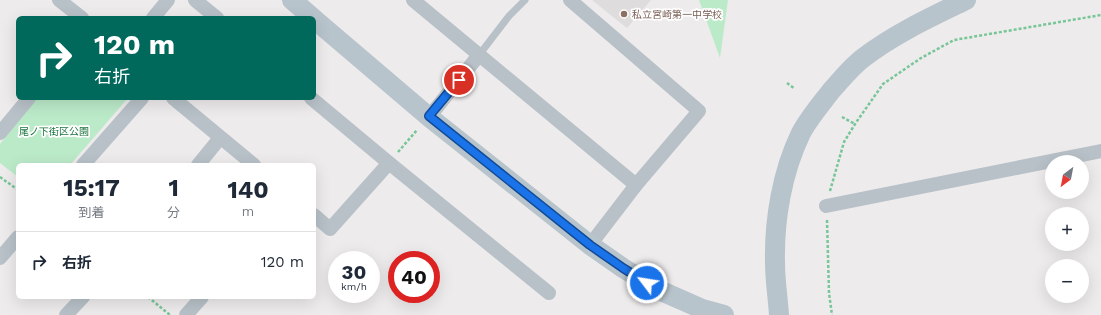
<!DOCTYPE html>
<html lang="ja">
<meta charset="utf-8">
<style>
body{margin:0;font-family:"Work Sans","Noto Sans JP",sans-serif;background:#f6f6f7;color:#1f2937;height:100vh;display:flex;flex-direction:column;font-size:15px;white-space:nowrap}
*{box-sizing:border-box;margin:0}
p{font-size:13px;color:#747a83}
.icon{flex:none;width:22px;height:22px;fill:none;stroke:currentColor;stroke-width:2;stroke-linecap:round;stroke-linejoin:round}
.map{position:relative;flex:1;overflow:hidden}
.details{position:absolute;left:16px;top:163px;width:300px;height:136px;display:flex;flex-direction:column;background:#fff;border-radius:6px;box-shadow:0 4px 16px #0002}
.details>*{flex:none}
.banner{position:absolute;left:16px;top:16px;width:300px;height:84px;border-radius:6px;box-shadow:0 4px 16px #0002;background:#00695c;color:#fff;overflow:hidden}
.needle{width:26px;rotate:212deg}
.tools{position:absolute;left:1045px;top:155px;display:grid;gap:8px}
.tools a{display:grid;place-items:center;width:44px;height:44px;border-radius:50%;background:#fff;box-shadow:0 4px 16px #0002;font-size:20px}
.speed{position:absolute;left:328px;top:251px;display:flex;gap:8px;font-size:20px;font-weight:700;text-align:center}
.speed>*{display:grid;place-content:center;width:52px;height:52px;border-radius:50%;background:#fff;box-shadow:0 4px 16px #0002;line-height:1}
.speed small{font-size:10px;font-weight:400}
.speed .limit{border:6px solid #d22;background:#fff;color:#111}
.pin{position:absolute;display:grid;place-items:center;width:34px;height:34px;color:#fff;margin:-17px;border:2px solid #fff;border-radius:50%;box-shadow:0 1px 4px #0007}
.me{position:absolute;width:44px;margin:-22px;rotate:301deg;stroke-linejoin:round;filter:drop-shadow(0 0 3px #0008)}
.turn{display:flex;align-items:center;gap:14px;height:84px;padding:0 12px;font-size:18px}
.turn .icon{width:52px;height:52px;stroke-width:2.5}
.turn b{display:block;font-size:28px;line-height:34px}
.eta{display:flex;justify-content:space-evenly;align-items:center;height:68px;text-align:center}
.eta b{font-size:24px;font-weight:700;line-height:28px}
ul{padding:0;list-style:none}
li{display:flex;align-items:center;gap:12px;height:60px;padding:0 12px;border-top:1px solid #e0e1e3}
li div{flex:1}
li b{display:block;font-size:15px}
li em{font-style:normal}
.map>svg:first-child{display:block}
</style>
<div class="map">
<svg width="1101" height="315" viewBox="0 0 1101 315">
<rect width="100%" height="100%" fill="#eeebec"/>
<polygon fill="#dfdcdd" points="592,0 651,0 627,28"/>
<g fill="#bbeac9">
<polygon points="699,0 728,0 720,58"/>
<polygon points="37,98 128,98 70,165 18,165 18,177 0,163 0,144"/>
</g>
<g fill="none" stroke-linecap="round" stroke-linejoin="round">
<g stroke="#76c697" stroke-width="2.5" stroke-dasharray="3 2" stroke-linecap="butt">
<polyline points="787,83 795,89"/>
<polyline points="842,117 855,124"/>
<polyline points="398,152 417,130"/>
<polyline points="0,177 18,190"/>
<polyline points="830,191 844,142 855,124 883,84 921,58 954,40 1101,15"/>
<polyline points="827,220 829,293 832,315"/>
<polyline points="148,297 170,315"/>
</g>
<polyline stroke="#b7c1c7" stroke-width="7" points="479,55 509,16 525,0"/>
<g stroke="#b7c1c7" stroke-width="14">
<polyline points="59,0 82,18"/>
<polyline points="195,0 217,18"/>
<polyline points="413,0 636,185"/>
<polyline points="570,0 699,111 636,185 590,245"/>
<polyline points="153,18 168,0"/>
<polyline points="173,98 254,165"/>
<polyline points="311,98 389,163 549,293"/>
<polyline points="429,117 479,55"/>
<polyline points="0,133 29,98"/>
<polyline points="83,165 142,98"/>
<polyline points="198,165 220,138"/>
<polyline points="826,206 1101,151"/>
<polyline points="314,215 330,229 389,163"/>
<polyline points="0,258 18,237"/>
<polyline points="66,315 83,297"/>
<polyline points="186,315 202,297"/>
</g>
<g stroke="#b8c4cc" stroke-width="20">
<polyline points="292,0 313,18"/>
<polyline points="314,19 429,117 590,245 623,268 659,290 702,309 724,315"/>
<path d="M 779,315 C 778,298 775,281 775,263 C 774,220 782,172 801,133 C 809,118 821,104 831,91 C 841,80 851,67 863,58 C 894,34 931,17 966,0"/>
</g>
</g>
<g fill="none" stroke-linecap="round" stroke-linejoin="round">
<g stroke="#114b97" stroke-width="10">
<polyline id="route" points="459,80 429,116 590,245 623,268 647,283"/>
</g>
<use href="#route" stroke="#1a73e8" stroke-width="7"/>
</g>
<circle fill="#8d6e63" stroke="#fff" stroke-width="1.5" cx="624" cy="14" r="4"/>
<g text-anchor="middle" stroke-width="3.5" stroke-linejoin="round" paint-order="stroke">
<g font-size="10" fill="#785e54" stroke="#fff" text-anchor="start">
<text x="632" y="18">私立宮崎第一中学校</text>
</g>
<g font-size="10" fill="#1c733f" stroke="#fff">
<text x="54" y="135">尾ノ下街区公園</text>
</g>
</g>
</svg>
<div class="tools">
<a><svg class="needle" viewBox="-14 -14 28 28"><path d="M0-13l5 13h-10z" fill="#e53935"/><path d="M0 13l5-13h-10z" fill="#747a83"/></svg></a>
<a>+</a>
<a>−</a>
</div>
<div class="speed"><div>30<small>km/h</small></div><div class="limit">40</div></div>
<div class="pin" style="left:459px;top:80px;background:#d93025"><svg class="icon" aria-label="arrive" viewBox="0 0 24 24"><path d="M6 21V4h12l-3 4 3 4H6"/></svg></div>
<svg class="me" style="left:647px;top:283px" viewBox="-20 -20 40 40"><circle r="17" fill="#1a73e8" stroke="#fff" stroke-width="3"/><path d="M0-11L8 9 0 5-8 9z" fill="#fff"/></svg>
<div class="banner">
<div class="turn"><svg class="icon" aria-label="right" viewBox="0 0 24 24"><path d="M7 20v-9h11M14 6l5 5-5 5"/></svg><div><b>120 m</b>右折</div></div>
</div>
<section class="details">
<div class="eta">
<div><b>15:17</b><p>到着</p></div>
<div><b>1</b><p>分</p></div>
<div><b>140</b><p>m</p></div>
</div>
<ul>
<li><svg class="icon" aria-label="right" viewBox="0 0 24 24"><path d="M7 20v-9h11M14 6l5 5-5 5"/></svg><div><b>右折</b></div><em>120 m</em></li>
</ul>
</section>
</div>
